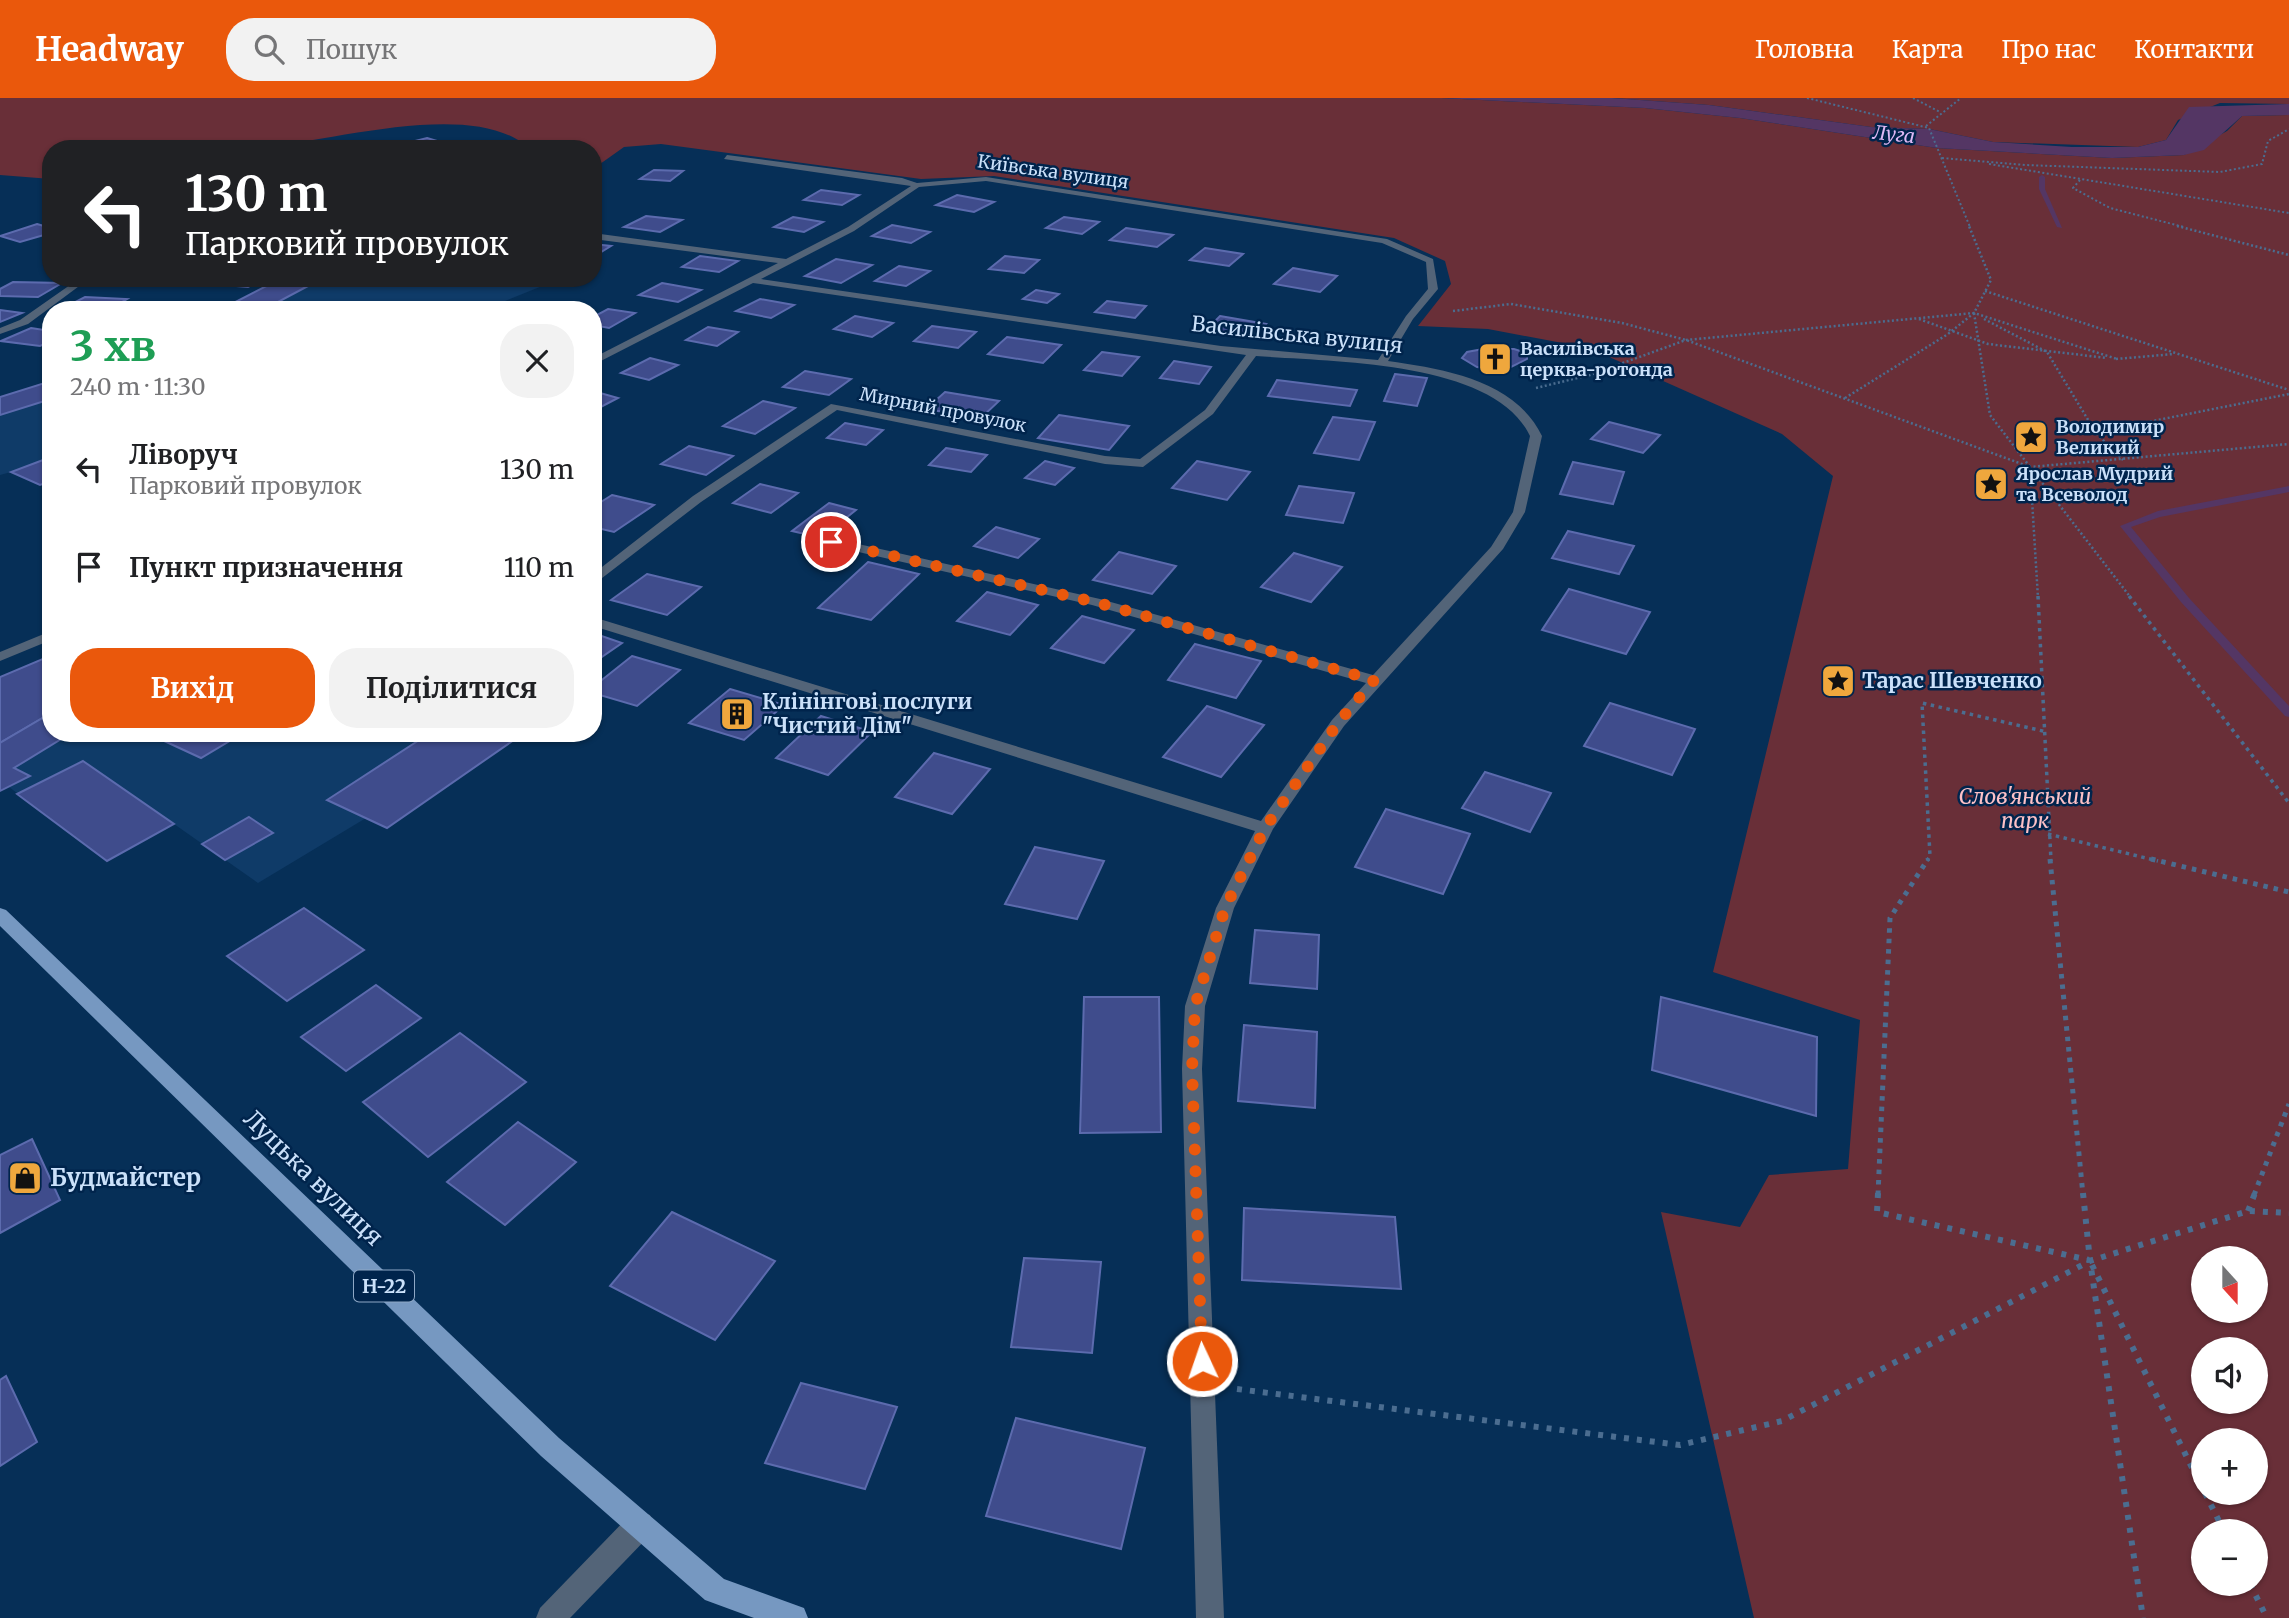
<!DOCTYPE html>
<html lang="uk">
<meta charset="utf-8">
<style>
body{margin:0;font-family:Merriweather,serif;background:#f2f2f2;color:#202124;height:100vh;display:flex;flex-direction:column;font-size:26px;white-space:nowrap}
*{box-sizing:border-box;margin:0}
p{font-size:23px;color:#757577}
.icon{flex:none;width:38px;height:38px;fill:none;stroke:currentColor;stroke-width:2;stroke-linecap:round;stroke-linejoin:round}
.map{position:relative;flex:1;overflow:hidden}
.details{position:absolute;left:42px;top:203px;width:560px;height:441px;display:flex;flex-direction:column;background:#fff;border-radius:28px;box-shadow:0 2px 5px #0004}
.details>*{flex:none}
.guide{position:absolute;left:42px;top:42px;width:560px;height:147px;border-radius:28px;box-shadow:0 2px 5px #0004;background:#202124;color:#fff;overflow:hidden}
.needle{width:46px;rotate:159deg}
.buttons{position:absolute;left:2191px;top:1148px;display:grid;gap:14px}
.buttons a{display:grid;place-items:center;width:77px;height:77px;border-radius:50%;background:#fff;box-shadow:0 2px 5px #0004;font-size:35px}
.pin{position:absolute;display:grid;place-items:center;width:60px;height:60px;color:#fff;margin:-30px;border:4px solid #fff;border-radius:50%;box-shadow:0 2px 7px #0007}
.me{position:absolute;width:77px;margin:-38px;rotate:357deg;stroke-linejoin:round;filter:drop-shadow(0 0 5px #0008)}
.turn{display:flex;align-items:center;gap:24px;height:147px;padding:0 28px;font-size:32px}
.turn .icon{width:91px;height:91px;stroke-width:2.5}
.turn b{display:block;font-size:49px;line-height:60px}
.round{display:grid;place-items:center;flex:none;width:74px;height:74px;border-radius:28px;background:#f2f2f2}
.overview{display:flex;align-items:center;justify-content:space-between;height:119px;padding:0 28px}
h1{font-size:42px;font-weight:700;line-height:52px;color:#1e9e55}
.button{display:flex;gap:14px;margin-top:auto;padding:14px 28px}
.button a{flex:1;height:80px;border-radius:28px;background:#ea580c;color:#fff;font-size:28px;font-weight:700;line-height:80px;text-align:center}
.button a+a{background:#f2f2f2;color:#202124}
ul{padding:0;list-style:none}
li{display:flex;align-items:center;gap:21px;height:98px;padding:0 28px}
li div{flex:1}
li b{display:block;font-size:26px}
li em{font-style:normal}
header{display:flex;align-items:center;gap:42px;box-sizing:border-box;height:98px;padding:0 35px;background:#ea580c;color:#fff}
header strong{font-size:33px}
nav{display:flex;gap:38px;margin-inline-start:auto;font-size:24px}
.search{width:490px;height:63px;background:#f2f2f2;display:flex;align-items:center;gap:18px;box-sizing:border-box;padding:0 24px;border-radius:28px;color:#757577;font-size:26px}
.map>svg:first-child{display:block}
</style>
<header>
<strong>Headway</strong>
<div class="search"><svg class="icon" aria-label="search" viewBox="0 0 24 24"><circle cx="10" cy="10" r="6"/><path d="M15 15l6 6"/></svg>Пошук</div>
<nav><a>Головна</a><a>Карта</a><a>Про нас</a><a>Контакти</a></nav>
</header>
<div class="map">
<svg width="2289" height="1520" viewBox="0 0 2289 1520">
<rect width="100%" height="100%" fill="#062f57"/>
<g fill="#0f3b68">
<polygon points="282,180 562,180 483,212 220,212"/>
<polygon points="51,283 51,383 40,387 11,374 0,377 0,299"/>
<polygon points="51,635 524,635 387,730 366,720 258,785 174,726 107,763 9,689 0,693 0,645"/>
</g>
<g fill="#692f38" fill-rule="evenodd">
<path d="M 0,0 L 1442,0 L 1645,10 L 1740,20 L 1937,50 L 2112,60 L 2184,57 L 2227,33 L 2242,18 L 2289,17 L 2289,1520 L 1754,1520 L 1661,1114 L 1740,1129 L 1769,1077 L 1848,1071 L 1860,922 L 1713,874 L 1833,378 L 1782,336 L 1589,250 L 1488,231 L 1418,228 L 1451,186 L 1445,163 L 1394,140 L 994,78 L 921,81 L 661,46 L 624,49 L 593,71 L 593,51 L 517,51 L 524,46 C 462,0 318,48 242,51 C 179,53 114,51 51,51 L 51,81 L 0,77 ZM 2203,1160 L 2256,1160 L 2256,1213 L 2203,1213 ZM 2203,1251 L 2256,1251 L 2256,1304 L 2203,1304 ZM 2203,1342 L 2256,1342 L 2256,1395 L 2203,1395 ZM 2203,1433 L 2256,1433 L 2256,1486 L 2203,1486 Z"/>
<polygon points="1612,0 2289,0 2289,6 2220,5 2178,22 2166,42 2138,49 1993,44 1929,31 1871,29 1709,7"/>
</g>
<polygon fill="#543664" points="1442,0 1612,0 1709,7 1871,29 1929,31 1993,44 2072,49 2138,49 2166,42 2189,9 2289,6 2289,17 2242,18 2204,52 2184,57 2112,60 1937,50 1740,20 1645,10"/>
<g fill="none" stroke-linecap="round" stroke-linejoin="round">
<g fill="#543664" fill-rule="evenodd">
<polygon points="2042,77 2045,79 2045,91 2062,130 2057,129 2039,91 2039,79"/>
<polygon points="2289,388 2289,394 2160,419 2131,429 2189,500 2289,608 2289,619 2285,618 2181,504 2120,428 2158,413"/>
</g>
</g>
<g fill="#3f4c8c" stroke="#5c6bae" stroke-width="2">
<polygon points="427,40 447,46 428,51 391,49"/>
<polygon points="654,72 683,73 670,83 640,81"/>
<polygon points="821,92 859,97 842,107 804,102"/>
<polygon points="957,97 994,104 974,114 936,107"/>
<polygon points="646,118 682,122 660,134 624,129"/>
<polygon points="793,119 823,124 804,134 774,129"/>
<polygon points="1064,119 1099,124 1082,136 1046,130"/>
<polygon points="37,126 51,130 51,135 20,144 0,138"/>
<polygon points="892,127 930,134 911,145 872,138"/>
<polygon points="1126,130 1173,137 1157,149 1110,142"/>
<polygon points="593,146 611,148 593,159"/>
<polygon points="1205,150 1243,156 1229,168 1190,162"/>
<polygon points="700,158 738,163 719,174 682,169"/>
<polygon points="1005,158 1039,162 1024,175 989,171"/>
<polygon points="836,161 872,167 841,185 805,178"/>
<polygon points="899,168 930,173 906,188 875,183"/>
<polygon points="1293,170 1337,178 1320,194 1274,186"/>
<polygon points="223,180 266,180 248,189 212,186"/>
<polygon points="282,180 323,180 263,212 220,212"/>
<polygon points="516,180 557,180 538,188 511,182"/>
<polygon points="13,184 62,185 38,199 0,198 0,191"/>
<polygon points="662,185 701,192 678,204 639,197"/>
<polygon points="1036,192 1059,196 1047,205 1023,201"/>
<polygon points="85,199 127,201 108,212 60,212"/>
<polygon points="760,201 794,207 771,220 736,213"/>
<polygon points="1107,203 1146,208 1135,220 1095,214"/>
<polygon points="608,211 635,215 609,230 593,227 593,219"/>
<polygon points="0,212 22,215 0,224"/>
<polygon points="855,218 893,225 872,239 834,231"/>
<polygon points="1220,218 1266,226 1252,240 1206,232"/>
<polygon points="932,228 976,234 958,250 914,243"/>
<polygon points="708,229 738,234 717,248 686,242"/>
<polygon points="31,230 51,233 51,243 40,248 1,243"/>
<polygon points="1007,239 1061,247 1043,265 988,256"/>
<polygon points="1483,251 1514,251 1527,255 1527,261 1509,270 1492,271 1477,269 1462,260 1467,254"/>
<polygon points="1102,254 1139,259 1122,278 1084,272"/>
<polygon points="650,260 678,267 649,282 621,275"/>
<polygon points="1174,263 1211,269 1199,286 1160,280"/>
<polygon points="805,273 851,281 829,297 783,289"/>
<polygon points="1395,276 1427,280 1417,308 1384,303"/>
<polygon points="1277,282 1357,292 1350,308 1268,298"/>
<polygon points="51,283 51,301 0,317 0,299"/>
<polygon points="593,293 618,300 593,313"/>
<polygon points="945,294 999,303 981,320 926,311"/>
<polygon points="763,303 795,310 755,336 723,328"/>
<polygon points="1059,317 1129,328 1109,352 1038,340"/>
<polygon points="1333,319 1375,324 1359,362 1314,355"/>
<polygon points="1609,324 1660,337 1643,355 1591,341"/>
<polygon points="845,325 883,332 866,347 827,340"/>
<polygon points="689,348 733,358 706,377 661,366"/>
<polygon points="946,350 987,357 971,374 929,367"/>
<polygon points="51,359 51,383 40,387 11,374"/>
<polygon points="1045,363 1074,370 1055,387 1025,380"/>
<polygon points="1197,363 1250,374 1227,402 1172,390"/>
<polygon points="1573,364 1624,374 1613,406 1560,396"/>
<polygon points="760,386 798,395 771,415 733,405"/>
<polygon points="1299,388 1354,395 1343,425 1286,417"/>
<polygon points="612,397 654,407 614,434 593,429 593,409"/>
<polygon points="829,405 856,412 821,440 792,433"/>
<polygon points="996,429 1039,441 1018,460 974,448"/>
<polygon points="1568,433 1634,448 1619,476 1552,460"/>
<polygon points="1119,454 1176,468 1152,496 1093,482"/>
<polygon points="1294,455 1342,469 1311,504 1261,489"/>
<polygon points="868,464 919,476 871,522 818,510"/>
<polygon points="647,476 701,489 667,517 611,502"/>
<polygon points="1569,491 1650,514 1626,556 1542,532"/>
<polygon points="987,494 1038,507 1010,537 957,523"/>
<polygon points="1082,518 1134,532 1104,565 1051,550"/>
<polygon points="593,535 622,545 593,565"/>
<polygon points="1195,546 1261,563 1236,600 1168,582"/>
<polygon points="632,558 680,572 637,608 593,595 593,589"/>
<polygon points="45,560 51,563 51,615 0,645 0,579"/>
<polygon points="730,591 784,607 744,642 689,625"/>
<polygon points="1610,605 1695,631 1672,677 1584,648"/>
<polygon points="1207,608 1264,627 1221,679 1163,659"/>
<polygon points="51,615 51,635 71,635 14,670 30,678 0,693 0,645"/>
<polygon points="821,618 872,634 828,677 776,660"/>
<polygon points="147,635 243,635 201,660"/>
<polygon points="430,635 524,635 387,730 327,702"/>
<polygon points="934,655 990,671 952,716 895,699"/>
<polygon points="83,663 174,726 107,763 17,696"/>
<polygon points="1485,674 1551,695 1530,734 1462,710"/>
<polygon points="1386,711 1470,736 1443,796 1355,769"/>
<polygon points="249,719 273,735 225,762 202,746"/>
<polygon points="1035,749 1104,763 1077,821 1005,806"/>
<polygon points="304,810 364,852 287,903 227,858"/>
<polygon points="1255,832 1319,837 1317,891 1250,885"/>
<polygon points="376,887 421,920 346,973 301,939"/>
<polygon points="1084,899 1159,899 1161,1034 1080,1035"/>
<polygon points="1661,899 1817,939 1816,1018 1652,972"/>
<polygon points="1244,927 1317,934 1315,1010 1238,1003"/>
<polygon points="460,935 526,984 428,1059 363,1004"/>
<polygon points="518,1024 576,1064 505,1127 447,1084"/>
<polygon points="32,1041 60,1102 0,1135 0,1057"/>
<polygon points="1244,1110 1395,1119 1401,1191 1242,1182"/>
<polygon points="672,1114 775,1163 715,1242 610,1188"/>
<polygon points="1024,1160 1101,1164 1092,1255 1011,1249"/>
<polygon points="6,1278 37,1344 0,1368 0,1282"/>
<polygon points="801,1285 897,1309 865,1391 765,1365"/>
<polygon points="1016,1320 1145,1350 1121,1451 986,1418"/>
</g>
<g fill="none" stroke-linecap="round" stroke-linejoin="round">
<g stroke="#4b6d90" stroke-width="2" stroke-dasharray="2 2.5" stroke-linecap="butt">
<polyline points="1807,0 1929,30 1970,129"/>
<polyline points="1913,0 1940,14"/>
<polyline points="1926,28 1961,0"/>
<polyline points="1942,60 2025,67 2220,74 2262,66 2268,43 2289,31"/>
<polyline points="1989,66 2289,115"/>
<polyline points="2080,82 2073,90 2110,110 2184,129"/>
</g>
<g stroke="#4b6d90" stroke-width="2.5" stroke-dasharray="2 2.5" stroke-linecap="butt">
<polyline points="2177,128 2289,157"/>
<polyline points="1985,193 2289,292"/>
<polyline points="1453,213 1511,206 1622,225 1686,242 2030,369 2289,346"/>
<polyline points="1974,215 1990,317 2131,500"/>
<polyline points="1919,221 1988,246 2107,260"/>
<polyline points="1984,221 2047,254 2096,335 2123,362"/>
<polyline points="2116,261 2174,256"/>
<polyline points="1536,290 1590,277 1686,242 1974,215 2117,261"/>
<polyline points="1845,300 1948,236 1974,215 1991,182 1969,128"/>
<polyline points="2097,334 2289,296"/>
<polyline points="2030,369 2038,500"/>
</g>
<g stroke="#4b6d90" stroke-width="3.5" stroke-dasharray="3.5 4.5" stroke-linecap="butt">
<polyline points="2038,498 2051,763"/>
<polyline points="2129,498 2289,705"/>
<polyline points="2048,736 2158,763"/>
<polyline points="1927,763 1930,758 1922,605 2047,634"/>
</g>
<g stroke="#4b6d90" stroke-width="5" stroke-dasharray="4.5 6" stroke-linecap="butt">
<polyline points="2050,761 2083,1097"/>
<polyline points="2151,761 2289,794"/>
<polyline points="1878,1097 1890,820 1928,761"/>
<polyline points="2254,1097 2289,1006"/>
</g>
<g stroke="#4b6d90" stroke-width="6" stroke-dasharray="5 8" stroke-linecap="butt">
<polyline points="1878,1095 1877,1114 2089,1162"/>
<polyline points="2083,1095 2090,1163 2143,1520"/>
<polyline points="2248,1113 2255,1095"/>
<polyline points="2092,1167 2203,1392"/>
<polyline points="1237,1291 1680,1347 1782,1323 2090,1163 2248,1113 2289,1115"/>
<polyline points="2205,1395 2224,1433"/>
<polyline points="2250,1486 2267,1520"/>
</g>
<g fill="#536478" fill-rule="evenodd">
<polygon points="350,43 368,51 358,51 350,47"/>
<path d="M 727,57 L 902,80 L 917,85 L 986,79 L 1387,141 L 1433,161 L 1438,191 L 1413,221 L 1388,263 C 1444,271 1515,282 1542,338 L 1525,414 L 1503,451 L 1344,628 L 1273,731 L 1234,810 L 1205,908 L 1202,971 L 1224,1520 L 1196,1520 L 1182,971 L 1185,908 L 1216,810 L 1255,733 L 593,528 L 593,519 L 1261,723 L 1332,622 L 1366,585 L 1092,507 L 832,448 L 825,444 L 832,440 L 1100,501 L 1373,577 L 1491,449 L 1513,414 L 1530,338 C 1495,262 1330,264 1256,258 L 1213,316 L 1143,369 L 1105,366 L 837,312 L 701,404 L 593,487 L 593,476 L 693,398 L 831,306 L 1105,358 L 1140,361 L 1205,312 L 1246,257 L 753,185 L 593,267 L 593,260 L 778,165 L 593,141 L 593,135 L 786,161 L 848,129 L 911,88 L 724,61 ZM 986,83 L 1382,145 L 1426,164 L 1428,191 L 1406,218 L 1378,262 L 1221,248 L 761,181 L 854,133 L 919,89 Z"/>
<polygon points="80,180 90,180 28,226 0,236 0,230 20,222"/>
<polygon points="51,533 51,542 0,563 0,554"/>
<polygon points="640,1414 650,1417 653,1427 650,1437 570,1520 536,1520 540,1510 630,1417"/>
</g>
<polygon fill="#7698c1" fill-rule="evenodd" points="0,810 6,812 559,1340 724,1481 804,1510 808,1520 754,1520 705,1502 541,1358 0,828"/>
</g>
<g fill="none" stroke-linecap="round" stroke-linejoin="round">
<polyline stroke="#ea580c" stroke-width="12" stroke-dasharray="0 21.6" points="831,444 1095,504 1374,582 1338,625 1265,730 1225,810 1195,908 1192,971 1202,1263"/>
</g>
<defs>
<g id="church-square" transform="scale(1.75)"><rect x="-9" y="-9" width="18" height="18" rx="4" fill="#efa73d" stroke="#00244c"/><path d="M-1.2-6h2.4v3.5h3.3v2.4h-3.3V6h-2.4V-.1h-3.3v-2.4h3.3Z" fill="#111"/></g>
<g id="sight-square" transform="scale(1.75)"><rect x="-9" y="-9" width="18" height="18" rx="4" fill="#efa73d" stroke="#00244c"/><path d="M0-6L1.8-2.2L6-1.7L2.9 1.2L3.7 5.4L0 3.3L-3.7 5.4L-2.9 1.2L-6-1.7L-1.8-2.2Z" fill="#111"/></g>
<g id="building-square" transform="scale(1.75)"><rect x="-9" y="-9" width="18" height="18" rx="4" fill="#efa73d" stroke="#00244c"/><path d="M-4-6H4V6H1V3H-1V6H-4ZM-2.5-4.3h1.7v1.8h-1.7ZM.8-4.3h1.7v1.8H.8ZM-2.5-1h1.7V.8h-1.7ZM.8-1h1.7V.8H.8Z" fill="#111"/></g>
<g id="shop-square" transform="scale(1.75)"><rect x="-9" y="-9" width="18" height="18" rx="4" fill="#efa73d" stroke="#00244c"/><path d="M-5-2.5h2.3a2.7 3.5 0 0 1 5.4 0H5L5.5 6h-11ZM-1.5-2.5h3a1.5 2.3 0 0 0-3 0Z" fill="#111"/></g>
</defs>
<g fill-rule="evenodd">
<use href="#church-square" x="1495" y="261"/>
<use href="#sight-square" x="2031" y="339"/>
<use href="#sight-square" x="1991" y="386"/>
<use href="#sight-square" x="1838" y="583"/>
<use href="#building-square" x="737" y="616"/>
<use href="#shop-square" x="25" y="1080"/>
</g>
<g text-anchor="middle" stroke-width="5" stroke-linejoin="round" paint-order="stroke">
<g font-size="18" fill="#cbe1fa" stroke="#00244c">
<text transform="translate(1053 74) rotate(8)" y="6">Київська вулиця</text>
<text transform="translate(943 312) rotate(11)" y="6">Мирний провулок</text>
</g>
<g font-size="18" font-weight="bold" fill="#cbe1fa" stroke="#00244c" text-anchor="start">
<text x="1520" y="257">Василівська<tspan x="1520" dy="21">церква-ротонда</tspan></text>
<text x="2056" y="335">Володимир<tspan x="2056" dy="21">Великий</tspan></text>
<text x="2016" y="382">Ярослав Мудрий<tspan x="2016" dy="21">та Всеволод</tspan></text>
</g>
<g font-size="19" font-style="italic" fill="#dfb9f5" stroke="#00244c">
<text transform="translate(1894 36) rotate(6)" y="7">Луга</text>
</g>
<rect fill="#00244c" stroke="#8ea8c6" stroke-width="2" x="354" y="1172.5" width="60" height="31" rx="5"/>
<g font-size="19" font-weight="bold" fill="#cbe1fa">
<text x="384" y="1195">Н-22</text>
</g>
<g font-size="21" fill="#cbe1fa" stroke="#00244c">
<text transform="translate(1297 237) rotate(6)" y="7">Василівська вулиця</text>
</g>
<g font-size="21" font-weight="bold" fill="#cbe1fa" stroke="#00244c" text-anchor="start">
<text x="1862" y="590">Тарас Шевченко</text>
<text x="762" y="611">Клінінгові послуги<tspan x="762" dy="24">"Чистий Дім"</tspan></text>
</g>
<g font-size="21" font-style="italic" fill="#fcc1c6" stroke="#00244c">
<text x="2025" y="706">Слов'янський<tspan x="2025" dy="24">парк</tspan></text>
</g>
<g font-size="24" font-weight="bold" fill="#cbe1fa" stroke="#00244c" text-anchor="start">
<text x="50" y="1088">Будмайстер</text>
</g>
<g font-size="24" fill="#cbe1fa" stroke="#00244c">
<text transform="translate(313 1080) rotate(44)" y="8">Луцька вулиця</text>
</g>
</g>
</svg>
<div class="buttons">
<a><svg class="needle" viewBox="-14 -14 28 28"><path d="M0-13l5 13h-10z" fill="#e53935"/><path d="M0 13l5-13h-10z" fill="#757577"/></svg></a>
<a><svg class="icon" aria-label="sound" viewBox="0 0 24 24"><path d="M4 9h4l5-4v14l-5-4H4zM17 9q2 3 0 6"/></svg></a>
<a>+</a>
<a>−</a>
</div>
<div class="pin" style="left:831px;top:444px;background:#d93025"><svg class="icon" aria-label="arrive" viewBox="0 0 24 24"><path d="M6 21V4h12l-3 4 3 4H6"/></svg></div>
<svg class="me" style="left:1202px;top:1263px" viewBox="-20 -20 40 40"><circle r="17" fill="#ea580c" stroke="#fff" stroke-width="3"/><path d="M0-11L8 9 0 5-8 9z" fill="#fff"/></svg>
<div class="guide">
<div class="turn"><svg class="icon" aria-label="left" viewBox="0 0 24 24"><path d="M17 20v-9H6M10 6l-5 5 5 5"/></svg><div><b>130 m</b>Парковий провулок</div></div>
</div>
<section class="details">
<div class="overview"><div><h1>3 хв</h1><p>240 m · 11:30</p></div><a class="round"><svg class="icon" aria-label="close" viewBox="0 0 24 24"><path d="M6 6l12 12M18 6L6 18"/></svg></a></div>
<ul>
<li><svg class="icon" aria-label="left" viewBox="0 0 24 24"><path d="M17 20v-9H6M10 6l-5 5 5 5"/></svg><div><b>Ліворуч</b><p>Парковий провулок</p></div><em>130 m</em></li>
<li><svg class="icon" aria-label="arrive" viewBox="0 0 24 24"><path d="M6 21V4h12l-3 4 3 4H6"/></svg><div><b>Пункт призначення</b></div><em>110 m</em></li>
</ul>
<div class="button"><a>Вихід</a><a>Поділитися</a></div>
</section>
</div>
